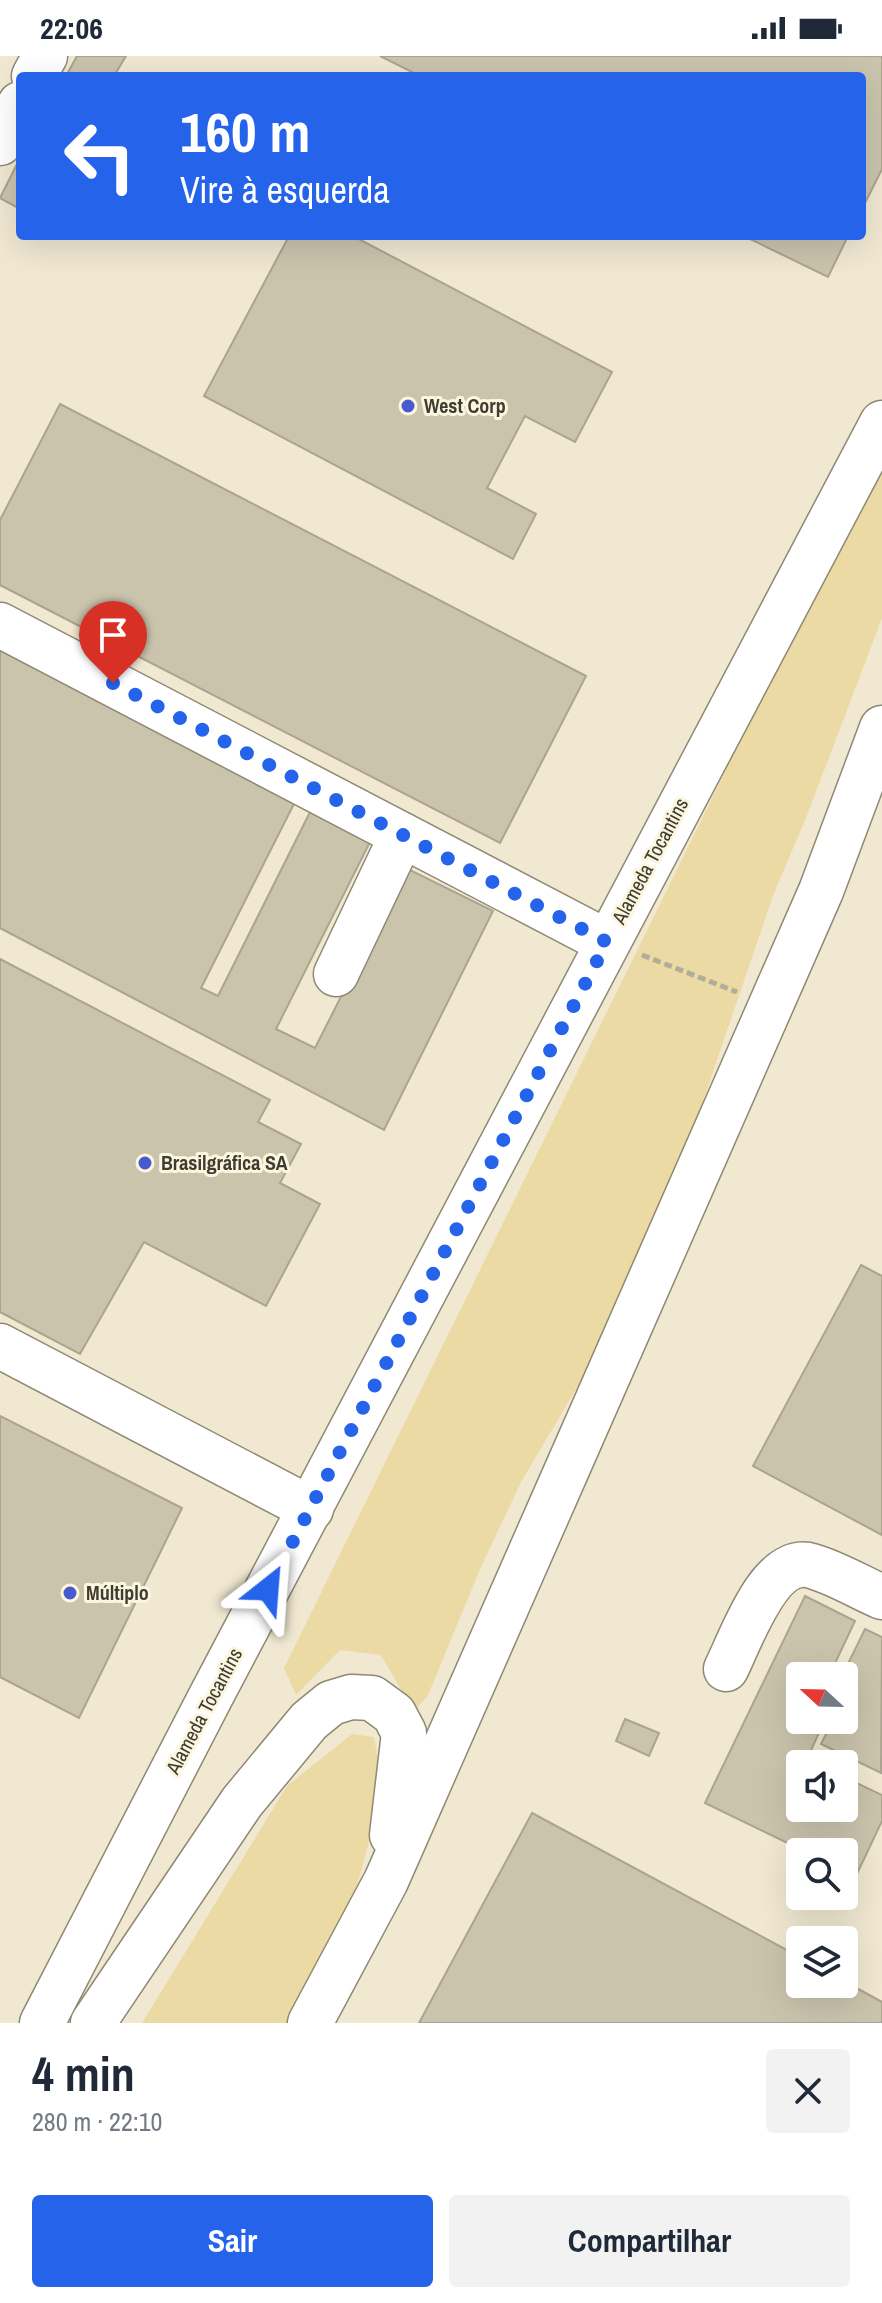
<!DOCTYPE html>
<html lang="pt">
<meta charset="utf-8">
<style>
body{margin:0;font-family:"Archivo Narrow",sans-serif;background:#f2f2f3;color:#1f2937;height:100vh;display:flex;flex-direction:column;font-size:30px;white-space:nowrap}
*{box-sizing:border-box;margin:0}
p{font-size:26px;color:#747a83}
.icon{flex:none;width:44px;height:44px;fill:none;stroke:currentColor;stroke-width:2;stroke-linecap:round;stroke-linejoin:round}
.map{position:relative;height:1967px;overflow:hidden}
.details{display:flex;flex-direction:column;background:#fff;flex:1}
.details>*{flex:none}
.hud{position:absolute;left:16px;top:16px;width:850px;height:168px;border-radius:8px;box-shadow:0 8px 32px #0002;background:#2563eb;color:#fff;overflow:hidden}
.needle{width:52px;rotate:292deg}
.tools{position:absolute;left:786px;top:1606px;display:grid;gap:16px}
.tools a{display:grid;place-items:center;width:72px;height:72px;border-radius:8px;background:#fff;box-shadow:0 8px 32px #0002;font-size:40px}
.pin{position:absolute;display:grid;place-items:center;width:68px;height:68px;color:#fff;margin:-82px -34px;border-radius:50% 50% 50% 0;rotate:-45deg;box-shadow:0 0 8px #0007}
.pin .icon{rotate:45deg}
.me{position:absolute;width:88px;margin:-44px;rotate:28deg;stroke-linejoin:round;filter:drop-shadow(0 0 6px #0008)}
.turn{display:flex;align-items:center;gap:28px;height:168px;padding:0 32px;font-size:36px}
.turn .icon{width:104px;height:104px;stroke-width:2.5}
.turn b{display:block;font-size:56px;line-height:68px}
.round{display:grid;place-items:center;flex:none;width:84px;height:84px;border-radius:8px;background:#f2f2f3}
.overview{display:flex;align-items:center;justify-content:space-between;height:136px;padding:0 32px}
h1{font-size:48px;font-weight:700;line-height:60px}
.primary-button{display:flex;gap:16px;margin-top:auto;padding:16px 32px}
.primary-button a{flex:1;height:92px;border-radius:8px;background:#2563eb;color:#fff;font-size:32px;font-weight:700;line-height:92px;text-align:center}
.primary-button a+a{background:#f2f2f3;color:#1f2937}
.status{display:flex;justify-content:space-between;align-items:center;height:56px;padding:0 40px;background:#fff;direction:ltr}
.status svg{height:22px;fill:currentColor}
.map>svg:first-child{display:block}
</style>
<div class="status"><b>22:06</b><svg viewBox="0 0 49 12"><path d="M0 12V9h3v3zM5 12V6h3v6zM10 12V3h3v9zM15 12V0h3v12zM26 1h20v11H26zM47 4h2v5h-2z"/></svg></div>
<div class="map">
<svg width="882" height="1967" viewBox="0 0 882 1967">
<rect width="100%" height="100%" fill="#f0e8d1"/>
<g fill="#ecdaa4">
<polygon points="882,397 882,562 806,762 774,837 671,1139 607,1281 521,1426 481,1511 428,1639 414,1656 381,1599 340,1594 296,1639 284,1612"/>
<polygon points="352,1678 374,1681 379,1710 381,1741 346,1871 295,1967 142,1967 287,1730"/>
</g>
<g fill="#cbc4ad" stroke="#aba48e" stroke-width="2">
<polygon points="77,0 126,0 114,20 66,20"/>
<polygon points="380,0 882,0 882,113 862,153 862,20 420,20"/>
<polygon points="20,102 20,153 0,142"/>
<polygon points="289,180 353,180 612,316 575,386 525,360 487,432 536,458 513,503 204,340"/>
<polygon points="744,180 848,180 828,221"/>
<polygon points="60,348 586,620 500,787 0,529 0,464"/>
<polygon points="0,581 302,732 201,932 218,940 312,752 372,782 276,973 315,992 406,812 493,855 384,1074 0,872"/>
<polygon points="0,903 270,1044 258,1066 301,1088 280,1127 320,1148 266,1250 144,1186 80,1298 0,1256"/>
<polygon points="861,1209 882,1220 882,1479 753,1410"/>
<polygon points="0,1360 182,1452 79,1662 0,1621"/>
<polygon points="805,1540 855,1565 829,1620 800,1620 800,1664 814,1664 823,1668 807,1703 817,1708 800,1708 800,1752 844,1752 844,1721 882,1739 882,1765 856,1820 844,1814 844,1796 806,1796 705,1747"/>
<polygon points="865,1573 882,1581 881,1717 821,1688 833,1664 844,1664 842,1620"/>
<polygon points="625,1663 659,1677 649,1700 616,1685"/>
<polygon points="532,1757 800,1901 800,1928 844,1928 844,1925 882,1946 882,1967 419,1967"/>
</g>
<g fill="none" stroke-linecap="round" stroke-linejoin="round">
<g stroke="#8f8873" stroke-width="47">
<g id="minor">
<polyline points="34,20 45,0"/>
<polyline points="0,87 20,48"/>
<polyline points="0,569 607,886"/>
<polyline points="336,918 402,779"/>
<polyline points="0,1290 311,1453"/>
<path d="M 726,1613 C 741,1584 769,1497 812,1510 C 836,1517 859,1531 882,1541"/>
</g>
</g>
<g stroke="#8f8873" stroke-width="47">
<g id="major">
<polyline points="42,1967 211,1640 882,367"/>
<polyline points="93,1967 242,1746 309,1665 331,1647 351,1641 372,1642 394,1658 404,1677 392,1779"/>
<polyline points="310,1967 386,1825 565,1418 821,835 882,672"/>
</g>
</g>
<polyline stroke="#b2ac9a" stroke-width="5" stroke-dasharray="8 4" stroke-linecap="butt" points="642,899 737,936"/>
<use href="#minor" stroke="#fff" stroke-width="44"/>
<use href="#major" stroke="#fff" stroke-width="44"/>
</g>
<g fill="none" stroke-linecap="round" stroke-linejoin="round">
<polyline stroke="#2563eb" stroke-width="14" stroke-dasharray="0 25.2" points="113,627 607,886 268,1533"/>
</g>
<g fill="#475ace" stroke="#fdf6de" stroke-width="3">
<circle cx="408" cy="350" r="8"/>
<circle cx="145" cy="1107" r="8"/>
<circle cx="70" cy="1537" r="8"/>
</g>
<g text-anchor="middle" stroke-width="6" stroke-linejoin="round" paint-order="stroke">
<g font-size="20" font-weight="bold" fill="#3f3c33" stroke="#fdf6de" text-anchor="start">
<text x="424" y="357">West Corp</text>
<text x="161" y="1114">Brasilgráfica SA</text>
<text x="86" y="1544">Múltiplo</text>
</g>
<g font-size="20" fill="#3f3c33" stroke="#fdf6de">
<text transform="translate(650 805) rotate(-62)" y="7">Alameda Tocantins</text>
<text transform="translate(204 1655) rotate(-62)" y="7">Alameda Tocantins</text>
</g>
</g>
</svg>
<div class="tools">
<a><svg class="needle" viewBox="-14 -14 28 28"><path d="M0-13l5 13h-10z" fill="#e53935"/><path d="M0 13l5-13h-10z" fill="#747a83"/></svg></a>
<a><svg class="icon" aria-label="sound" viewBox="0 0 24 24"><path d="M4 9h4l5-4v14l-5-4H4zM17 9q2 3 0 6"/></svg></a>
<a><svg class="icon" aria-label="search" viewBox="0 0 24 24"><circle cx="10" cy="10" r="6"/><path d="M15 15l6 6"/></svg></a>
<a><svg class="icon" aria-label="layers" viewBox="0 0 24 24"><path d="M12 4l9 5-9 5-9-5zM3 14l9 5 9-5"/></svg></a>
</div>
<div class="pin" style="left:113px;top:627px;background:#d93025"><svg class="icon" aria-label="arrive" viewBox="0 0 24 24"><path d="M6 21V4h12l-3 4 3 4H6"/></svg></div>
<svg class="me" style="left:268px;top:1533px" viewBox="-20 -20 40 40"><path d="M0-17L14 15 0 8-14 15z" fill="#2563eb" stroke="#fff" stroke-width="4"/></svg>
<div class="hud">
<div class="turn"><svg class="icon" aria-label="left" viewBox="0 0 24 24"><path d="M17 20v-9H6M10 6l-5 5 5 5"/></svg><div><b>160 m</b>Vire à esquerda</div></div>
</div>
</div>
<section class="details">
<div class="overview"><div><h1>4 min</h1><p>280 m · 22:10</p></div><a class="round"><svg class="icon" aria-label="close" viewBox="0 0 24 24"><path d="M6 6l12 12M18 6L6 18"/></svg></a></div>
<div class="primary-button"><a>Sair</a><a>Compartilhar</a></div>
</section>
